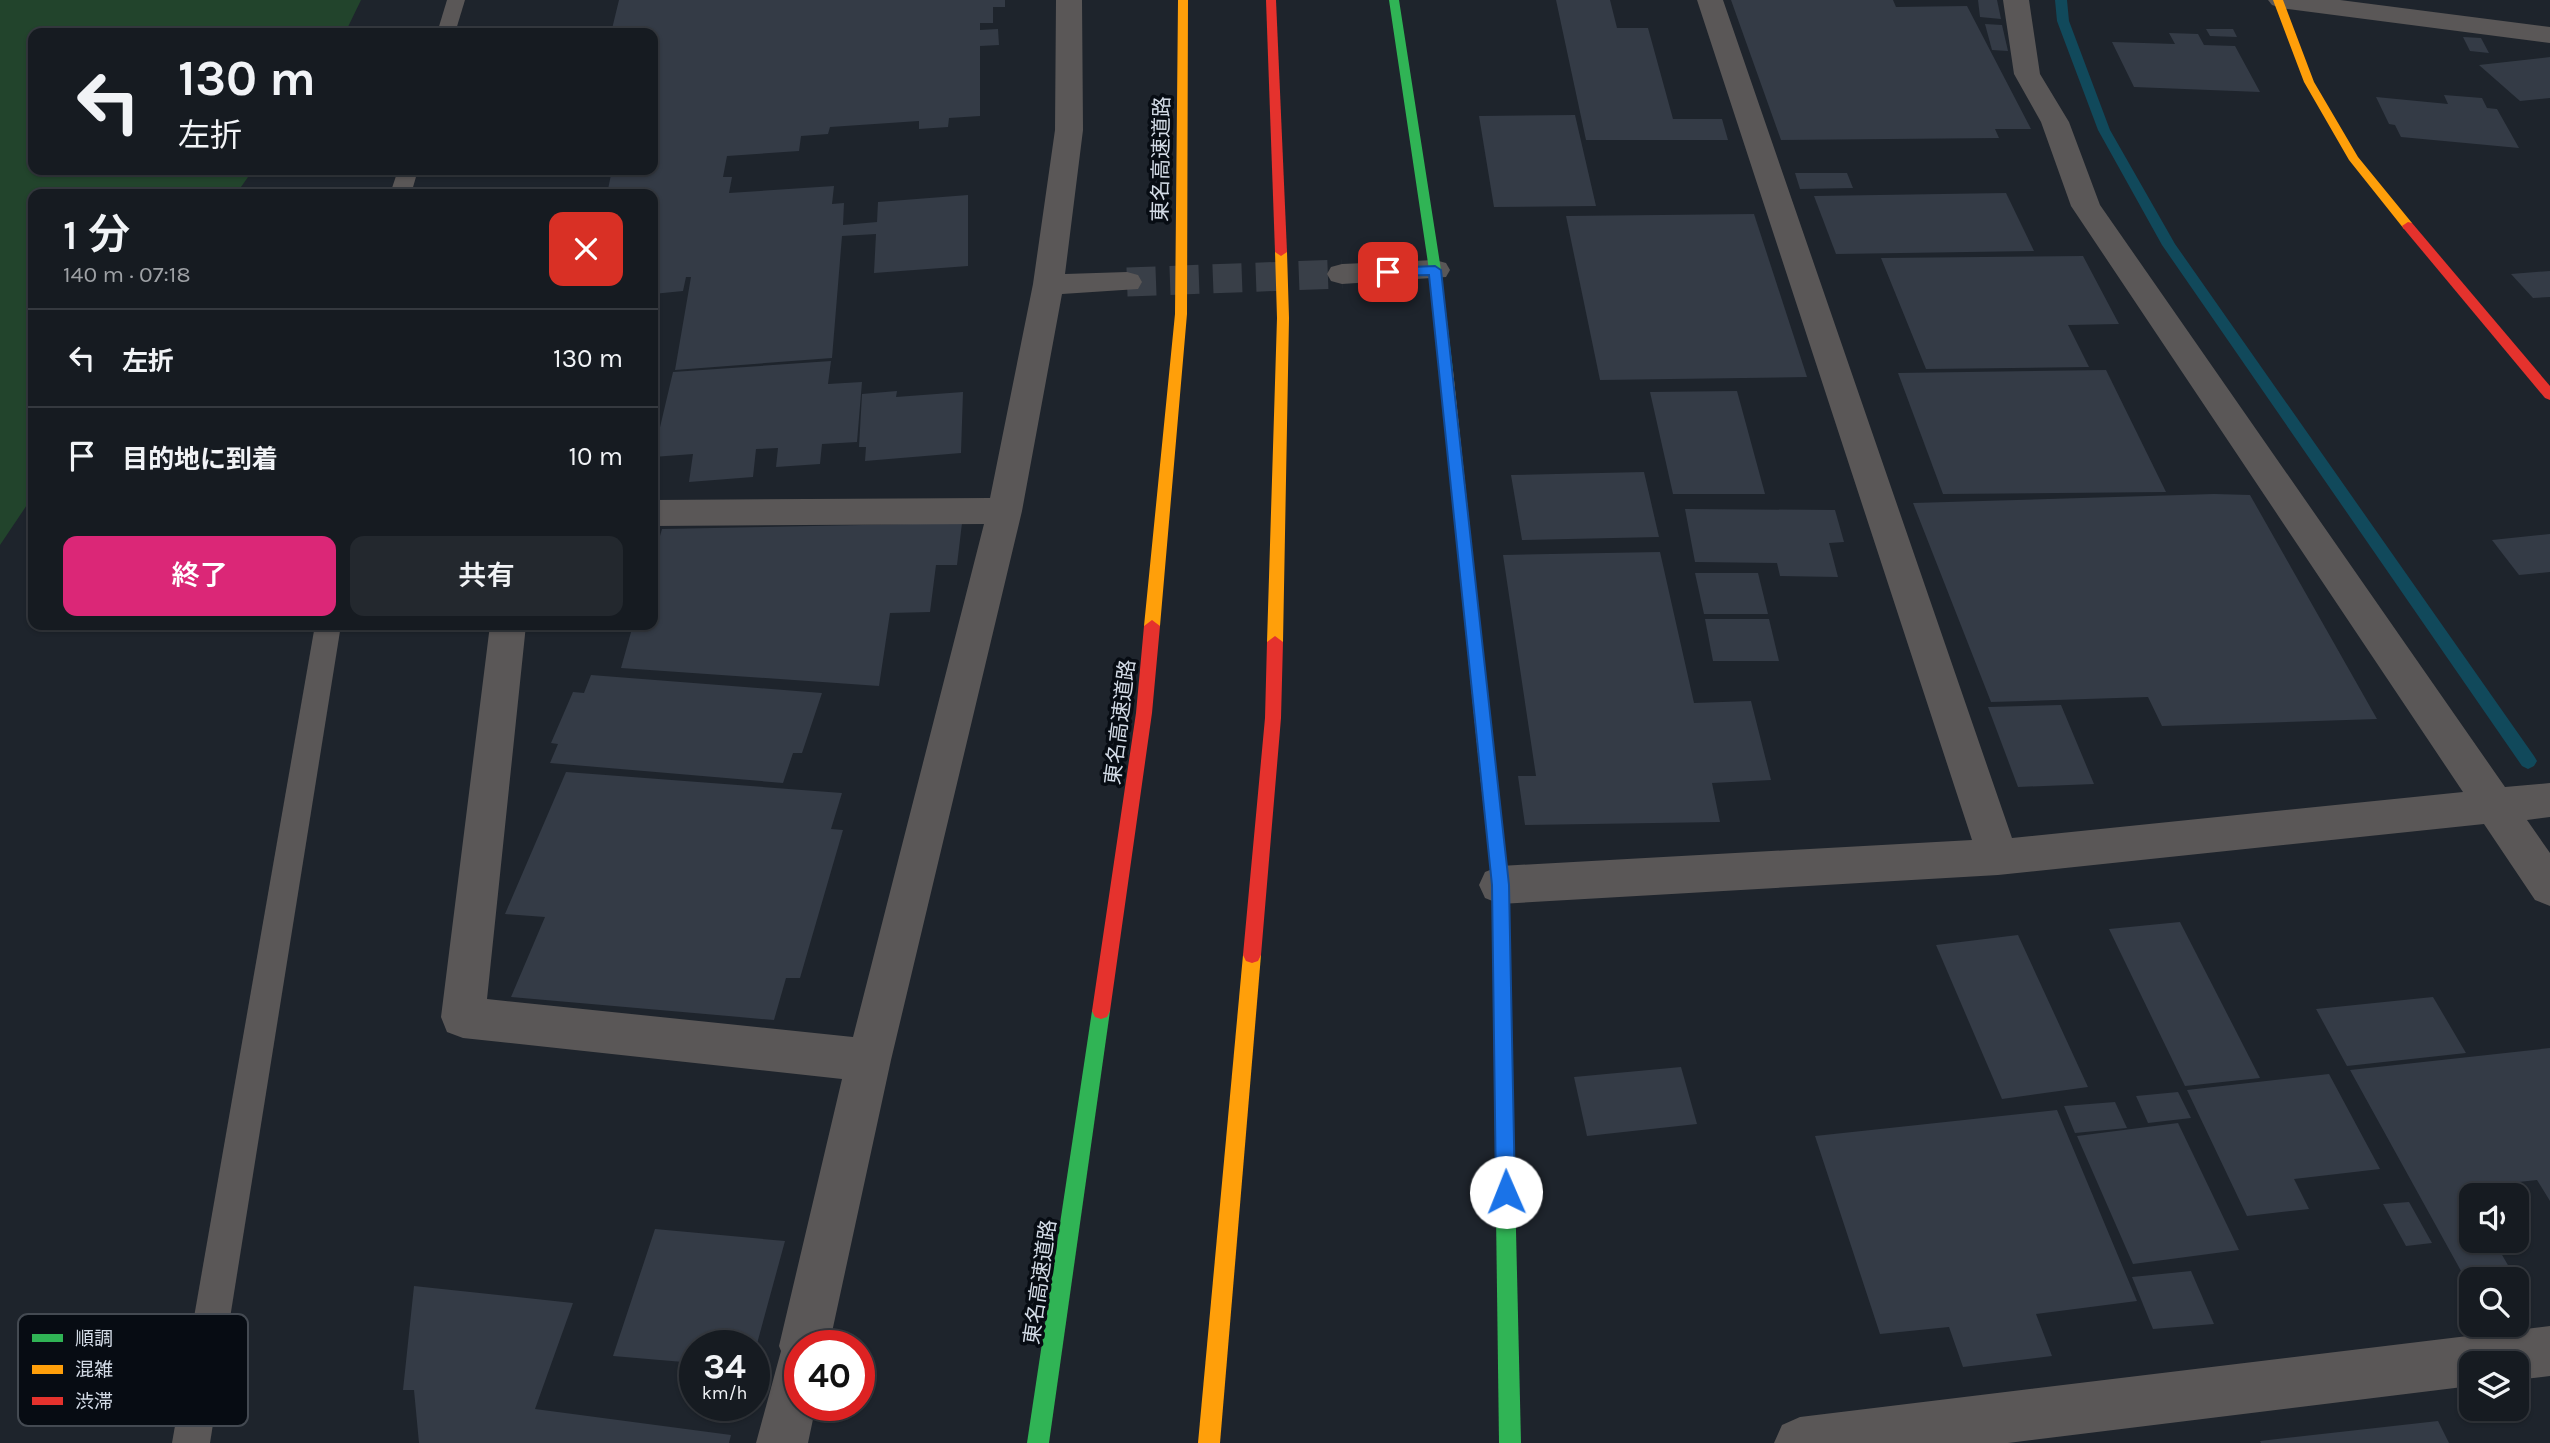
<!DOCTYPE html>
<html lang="ja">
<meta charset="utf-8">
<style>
body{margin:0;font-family:Karla,"Noto Sans JP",sans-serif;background:#23282e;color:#f1f3f6;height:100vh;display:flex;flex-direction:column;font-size:26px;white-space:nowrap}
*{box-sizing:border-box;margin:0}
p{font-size:23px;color:#9ea1a5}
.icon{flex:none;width:38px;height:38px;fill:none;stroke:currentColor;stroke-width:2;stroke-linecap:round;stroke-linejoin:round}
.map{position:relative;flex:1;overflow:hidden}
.side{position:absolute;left:28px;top:189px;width:630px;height:441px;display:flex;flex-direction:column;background:#161b21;border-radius:14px;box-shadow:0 2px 5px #0004,0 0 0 2px #35393f}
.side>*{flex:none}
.guide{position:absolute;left:28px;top:28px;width:630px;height:147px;border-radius:14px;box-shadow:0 2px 5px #0004,0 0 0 2px #35393f;background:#161b21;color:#f1f3f6;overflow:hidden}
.controls{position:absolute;left:2459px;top:1183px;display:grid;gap:14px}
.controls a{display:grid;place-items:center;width:70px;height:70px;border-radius:14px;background:#161b21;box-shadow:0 2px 5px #0004,0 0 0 2px #35393f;font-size:35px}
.speed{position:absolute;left:679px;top:1330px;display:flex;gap:14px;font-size:35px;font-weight:700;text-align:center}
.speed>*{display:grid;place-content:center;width:91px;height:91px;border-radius:50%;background:#161b21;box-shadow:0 2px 5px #0004,0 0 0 2px #35393f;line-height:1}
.speed small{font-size:18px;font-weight:400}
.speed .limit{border:10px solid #d22;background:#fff;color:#111}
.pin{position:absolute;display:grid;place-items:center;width:60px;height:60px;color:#fff;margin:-30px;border-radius:14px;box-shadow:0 4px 10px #0006}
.me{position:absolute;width:77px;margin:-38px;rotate:359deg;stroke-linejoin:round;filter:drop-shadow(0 0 5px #0008)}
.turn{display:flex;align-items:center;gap:24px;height:147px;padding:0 35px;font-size:32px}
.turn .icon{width:91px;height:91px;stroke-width:2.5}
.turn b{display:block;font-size:49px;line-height:60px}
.round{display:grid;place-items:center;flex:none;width:74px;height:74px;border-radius:14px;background:#23282e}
.overview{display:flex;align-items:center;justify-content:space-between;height:119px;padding:0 35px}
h1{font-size:42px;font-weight:600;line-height:52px}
.cta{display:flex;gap:14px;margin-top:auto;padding:14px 35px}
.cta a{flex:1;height:80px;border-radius:14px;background:#db2777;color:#fff;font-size:28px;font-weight:600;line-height:80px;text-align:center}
.cta a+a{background:#23282e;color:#f1f3f6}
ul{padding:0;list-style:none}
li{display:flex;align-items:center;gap:21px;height:98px;padding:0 35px;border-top:2px solid #35393f}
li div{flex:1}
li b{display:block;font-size:26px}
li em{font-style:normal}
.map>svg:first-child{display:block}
</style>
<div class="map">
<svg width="2550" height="1443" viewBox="0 0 2550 1443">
<rect width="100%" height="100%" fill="#1e242c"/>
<polygon fill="#22442c" points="0,0 361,0 345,33 33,33 33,170 253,170 236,194 33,194 33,496 0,545"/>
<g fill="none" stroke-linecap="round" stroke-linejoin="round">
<polygon fill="#11495b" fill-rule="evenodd" points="2055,0 2067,0 2069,21 2110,130 2175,244 2534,756 2537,761 2534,766 2528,769 2522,766 2162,245 2098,130 2057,21"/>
</g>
<g fill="#343b46">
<polygon points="619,0 1005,0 1005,7 993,7 993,23 980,23 980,30 998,29 999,45 980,46 980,116 949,118 948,127 919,129 919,121 830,127 828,134 801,136 799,151 727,156 723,177 732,177 729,193 834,186 832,204 844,203 843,225 877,222 878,202 968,195 968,266 874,273 876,234 842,236 832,358 675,370 691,277 686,277 683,291 653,294 653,194 607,194 612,170 653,170 653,33 611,33"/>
<polygon points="1556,0 1610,0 1617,28 1648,28 1673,119 1722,119 1728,140 1586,140"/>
<polygon points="1731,0 1893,0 1896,7 1967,6 2031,129 1995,129 1999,138 1781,140"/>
<polygon points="1978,0 1997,0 2001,19 1980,17"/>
<polygon points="1985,24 2002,25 2008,51 1992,50"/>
<polygon points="2206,29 2233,29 2237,37 2210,36"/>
<polygon points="2169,33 2198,34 2204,45 2235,46 2260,92 2134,87 2112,42 2175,44"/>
<polygon points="2463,37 2481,38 2489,53 2470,51"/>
<polygon points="2550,57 2550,98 2520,101 2479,65"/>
<polygon points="2444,95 2482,98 2487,108 2497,109 2519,148 2401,137 2395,125 2389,124 2376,97 2448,104"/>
<polygon points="1575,115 1596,206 1494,207 1479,116"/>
<polygon points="1795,173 1847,173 1853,188 1800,189"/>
<polygon points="2006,193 2034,251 1836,254 1814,196"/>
<polygon points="1754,214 1807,377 1600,380 1566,216"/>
<polygon points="2083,256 2119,324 2068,325 2089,367 1926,369 1881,258"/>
<polygon points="2550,271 2550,297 2533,298 2511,274"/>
<polygon points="831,361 828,384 862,382 857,442 822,444 820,464 776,467 778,448 756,449 753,477 689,482 693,454 653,457 673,372"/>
<polygon points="2106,370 2166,492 1943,494 1898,373"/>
<polygon points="897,391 896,397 963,392 961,453 865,461 866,447 859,447 862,394"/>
<polygon points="1737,391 1765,494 1673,494 1650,392"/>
<polygon points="1644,472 1659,537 1522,540 1511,475"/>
<polygon points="2214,494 2250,495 2377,719 2162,726 2148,697 1991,702 1913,503"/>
<polygon points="1685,509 1835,510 1844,542 1829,543 1838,577 1780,576 1777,563 1695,562"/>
<polygon points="962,523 957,565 936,565 930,612 890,613 879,686 621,668 633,625 653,625 653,560 662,529"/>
<polygon points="2550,534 2550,572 2519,575 2492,540"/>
<polygon points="1660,552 1694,703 1751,701 1771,780 1712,783 1720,822 1525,825 1518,776 1536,776 1503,555"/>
<polygon points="1695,573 1758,573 1768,614 1704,614"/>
<polygon points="1705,619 1769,619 1779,661 1713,661"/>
<polygon points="591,675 822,693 802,753 793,753 783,783 550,763 558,744 551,743 573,692 584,693"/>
<polygon points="2061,705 2094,784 2018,787 1988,707"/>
<polygon points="566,772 842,793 831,829 843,830 800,978 786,978 774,1020 511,997 545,917 505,914"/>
<polygon points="2180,922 2260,1078 2185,1086 2109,929"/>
<polygon points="2018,935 2088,1087 2002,1099 1936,945"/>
<polygon points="2433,997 2466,1053 2347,1066 2316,1009"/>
<polygon points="2550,1048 2550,1201 2537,1180 2464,1188 2471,1200 2471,1241 2494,1241 2516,1279 2471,1279 2471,1289 2350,1070"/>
<polygon points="1681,1067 1697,1124 1587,1136 1574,1077"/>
<polygon points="2329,1074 2380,1169 2294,1179 2309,1209 2247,1216 2187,1090"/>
<polygon points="2178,1092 2191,1118 2148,1123 2136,1096"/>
<polygon points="2115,1102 2127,1128 2075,1133 2064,1106"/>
<polygon points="2057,1110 2137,1301 2036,1314 2052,1356 1963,1367 1949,1327 1880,1334 1815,1136"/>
<polygon points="2178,1123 2239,1250 2133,1264 2077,1136"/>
<polygon points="2409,1202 2432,1243 2406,1246 2383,1204"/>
<polygon points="655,1229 785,1241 755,1351 754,1346 695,1346 695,1363 613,1356"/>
<polygon points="2191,1271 2214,1324 2153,1329 2132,1277"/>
<polygon points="414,1286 573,1303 535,1409 731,1435 729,1443 419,1443 414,1390 403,1390"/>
<polygon points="2438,1421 2449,1443 2261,1443 2260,1441"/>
</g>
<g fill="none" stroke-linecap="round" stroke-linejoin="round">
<polyline stroke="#393f48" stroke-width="29" stroke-dasharray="29 14" stroke-linecap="butt" points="1127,282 1342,274"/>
<g fill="#5a5757" fill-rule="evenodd">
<polygon points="447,0 465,0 455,33 437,33"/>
<polygon points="398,170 418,170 411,194 390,194"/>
<polygon points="315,625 341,625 210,1443 172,1443"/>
</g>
<g fill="#5a5757" fill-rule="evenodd">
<polygon points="1056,0 1082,0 1083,130 1065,274 1127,272 1138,275 1142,282 1138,289 1062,294 1022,511 891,1060 829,1346 800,1346 800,1405 816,1405 808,1443 756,1443 781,1351 779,1346 842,1079 463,1038 447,1032 441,1017 490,625 526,625 487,999 853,1037 984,524 653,526 653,500 990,498 1033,284 1055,130"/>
<polygon points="1697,0 1723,0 2012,838 2463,792 2071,206 2041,122 2014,74 2003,0 2029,0 2040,74 2069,122 2100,205 2505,787 2550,783 2550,817 2527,820 2550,853 2550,906 2535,900 2484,824 1998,875 1500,904 1485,898 1479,885 1485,872 1500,866 1972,840"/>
<polygon points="2268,0 2340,0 2550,27 2550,43 2281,8 2272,5"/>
<polygon points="1435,260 1446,263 1450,270 1446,277 1342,284 1331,281 1327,274 1331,267 1342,264"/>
<polygon points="2550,1326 2550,1376 2516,1380 2516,1363 2471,1363 2471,1386 2008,1443 1774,1443 1782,1425 1800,1417"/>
</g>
<g fill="#30b455" fill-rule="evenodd">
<polygon points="1389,0 1399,0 1441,270 1453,371 1446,376 1439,371 1429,270"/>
<polygon points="1101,1003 1107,1005 1110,1011 1049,1443 1027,1443 1092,1011 1095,1005"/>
<polygon points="1503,1052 1509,1055 1512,1061 1521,1443 1499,1443 1494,1061 1497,1055"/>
</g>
<g fill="#ff9f0a" fill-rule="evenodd">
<polygon points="1178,0 1188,0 1187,314 1160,626 1152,632 1144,626 1175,314"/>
<polygon points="2273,0 2283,0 2314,82 2358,157 2412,223 2412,229 2404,229 2349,160 2304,82"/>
<polygon points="1281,248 1287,252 1289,318 1283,642 1275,648 1267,642 1277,318 1275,252"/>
<polygon points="1446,366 1453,371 1497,783 1495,788 1489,790 1483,788 1481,783 1439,371"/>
<polygon points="1252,947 1258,949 1261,955 1220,1443 1198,1443 1243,955 1246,949"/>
</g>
<g fill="#e5322d" fill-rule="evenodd">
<polygon points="1266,0 1276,0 1287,252 1281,256 1275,252"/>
<polygon points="2408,222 2412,223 2550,386 2550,400 2545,398 2404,229 2402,226"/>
<polygon points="1152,620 1160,626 1152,713 1110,1011 1107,1017 1101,1019 1095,1017 1092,1011 1136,713 1144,626"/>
<polygon points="1275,636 1283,642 1281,718 1261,955 1258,961 1252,963 1246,961 1243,955 1265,718 1267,642"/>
<polygon points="1489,776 1495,778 1497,783 1508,885 1512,1061 1509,1067 1503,1070 1497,1067 1494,1061 1492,885 1481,783 1483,778"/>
</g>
</g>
<polygon fill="#1a73e8" stroke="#114b97" stroke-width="2" points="1435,266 1441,270 1509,885 1515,1192 1512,1199 1506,1201 1499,1199 1496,1192 1492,885 1429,275 1388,276 1382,272 1388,268"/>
<g text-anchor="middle" stroke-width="7" stroke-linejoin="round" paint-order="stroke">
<g font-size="21" fill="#d3dbe6" stroke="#070c13">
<text transform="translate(1161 159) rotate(-89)" y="7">東名高速道路</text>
<text transform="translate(1120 722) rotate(-83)" y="7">東名高速道路</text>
<text transform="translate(1040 1282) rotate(-82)" y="7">東名高速道路</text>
</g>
</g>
<rect x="18" y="1314" width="230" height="112" rx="10" fill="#070c13" stroke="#444a52" stroke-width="2"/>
<rect x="32" y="1334" width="31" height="8" fill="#30b455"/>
<rect x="32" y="1365" width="31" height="9" fill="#ff9f0a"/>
<rect x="32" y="1397" width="31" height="8" fill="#e5322d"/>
<g font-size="19" fill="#d3dbe6">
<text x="75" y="1345">順調</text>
<text x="75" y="1376">混雑</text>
<text x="75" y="1408">渋滞</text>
</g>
</svg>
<div class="controls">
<a><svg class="icon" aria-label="sound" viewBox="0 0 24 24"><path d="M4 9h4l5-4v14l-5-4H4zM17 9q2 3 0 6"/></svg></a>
<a><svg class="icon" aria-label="search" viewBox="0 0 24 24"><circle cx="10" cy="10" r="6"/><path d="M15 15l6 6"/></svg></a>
<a><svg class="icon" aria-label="layers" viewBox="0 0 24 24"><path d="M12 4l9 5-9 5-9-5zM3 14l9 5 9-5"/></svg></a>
</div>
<div class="speed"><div>34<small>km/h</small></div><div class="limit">40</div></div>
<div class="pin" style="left:1388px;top:272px;background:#d93025"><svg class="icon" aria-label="arrive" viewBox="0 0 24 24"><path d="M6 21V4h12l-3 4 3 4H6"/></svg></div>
<svg class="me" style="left:1506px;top:1192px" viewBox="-20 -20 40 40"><circle r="19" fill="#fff"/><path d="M0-13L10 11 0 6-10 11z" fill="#1a73e8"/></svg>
<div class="guide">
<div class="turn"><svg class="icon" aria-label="left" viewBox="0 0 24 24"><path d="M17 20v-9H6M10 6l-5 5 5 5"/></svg><div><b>130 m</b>左折</div></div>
</div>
<section class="side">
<div class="overview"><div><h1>1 分</h1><p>140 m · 07:18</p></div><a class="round" style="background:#d93025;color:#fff"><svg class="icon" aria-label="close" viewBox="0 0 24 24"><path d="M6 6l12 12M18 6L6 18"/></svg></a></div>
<ul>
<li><svg class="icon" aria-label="left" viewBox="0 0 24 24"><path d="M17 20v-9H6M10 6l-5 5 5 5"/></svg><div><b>左折</b></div><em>130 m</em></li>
<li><svg class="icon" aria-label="arrive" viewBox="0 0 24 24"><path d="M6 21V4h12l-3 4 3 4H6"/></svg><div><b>目的地に到着</b></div><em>10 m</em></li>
</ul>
<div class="cta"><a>終了</a><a>共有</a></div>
</section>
</div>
